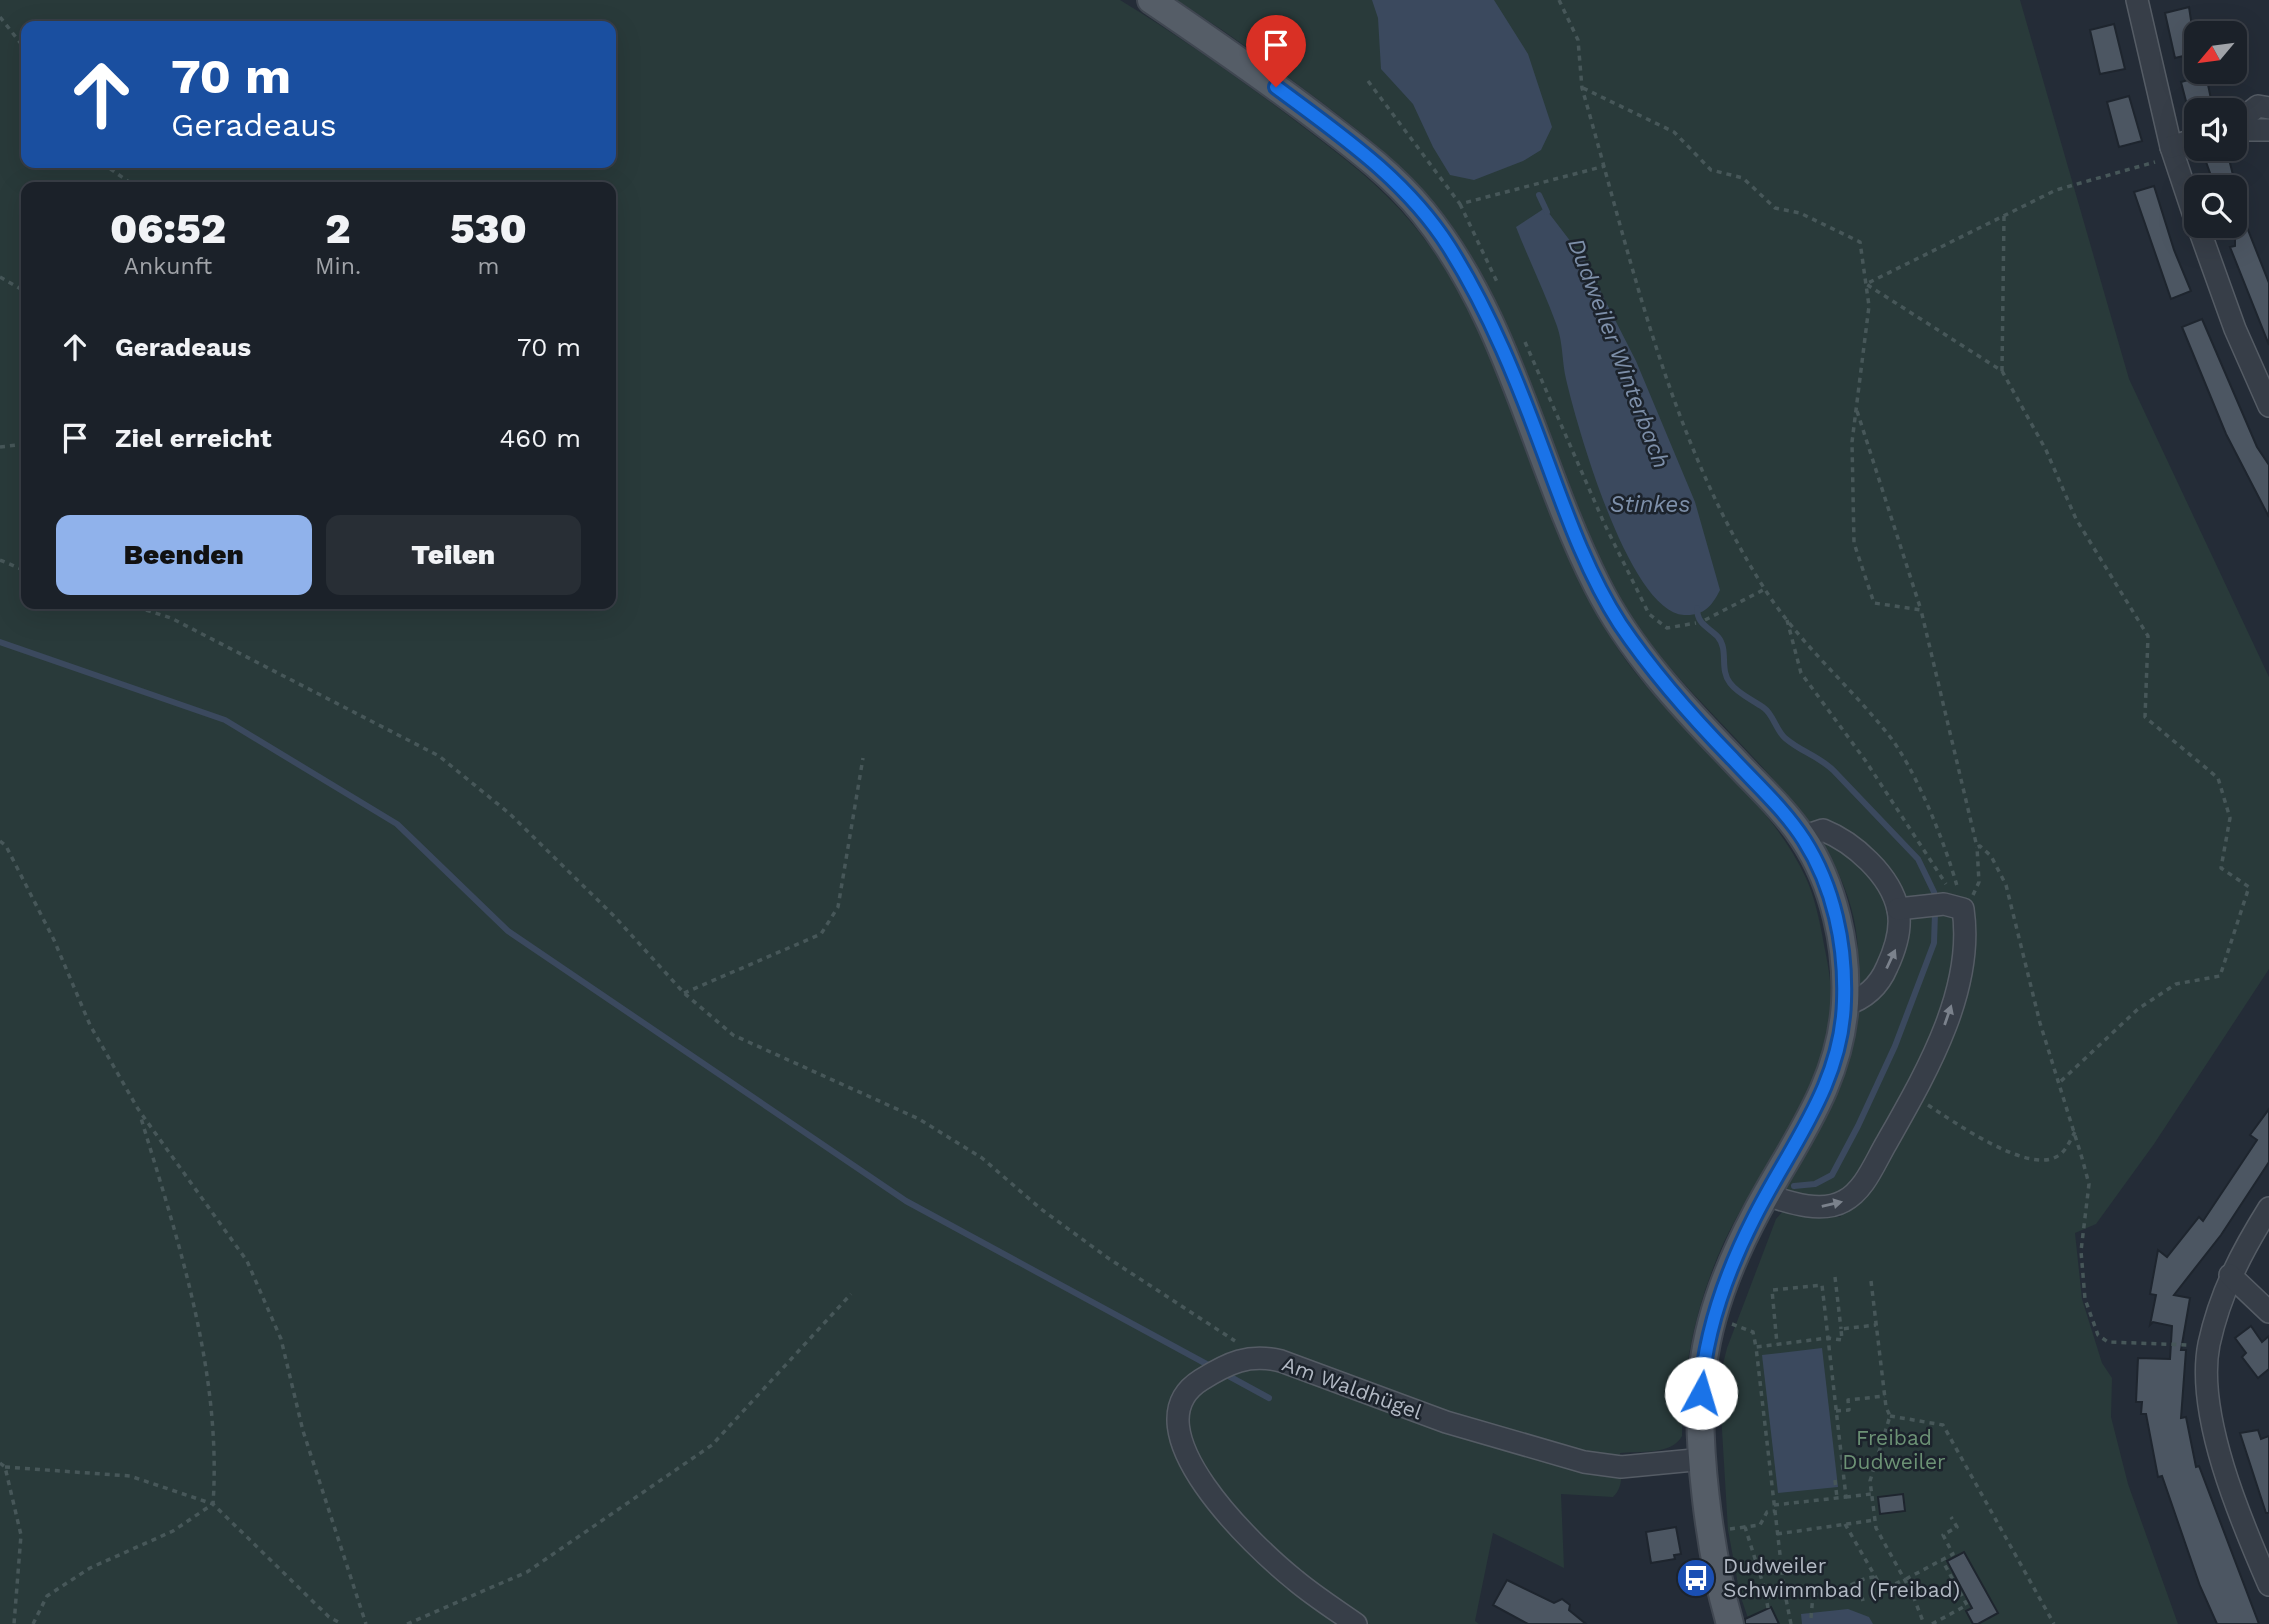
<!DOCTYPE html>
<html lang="de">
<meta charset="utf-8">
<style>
body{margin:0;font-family:"Work Sans",sans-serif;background:#282e35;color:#f1f3f6;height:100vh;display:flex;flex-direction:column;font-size:26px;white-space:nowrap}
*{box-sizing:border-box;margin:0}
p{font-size:23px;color:#a0a3a8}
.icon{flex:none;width:38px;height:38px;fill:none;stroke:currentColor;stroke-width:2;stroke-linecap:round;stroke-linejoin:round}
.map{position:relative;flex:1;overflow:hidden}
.drawer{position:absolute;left:21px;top:182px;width:595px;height:427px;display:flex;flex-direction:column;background:#1b2129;border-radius:14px;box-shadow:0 7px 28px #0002,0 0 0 2px #393e46}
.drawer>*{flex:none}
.top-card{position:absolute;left:21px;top:21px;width:595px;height:147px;border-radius:14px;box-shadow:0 7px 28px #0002,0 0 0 2px #393e46;background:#1a4fa0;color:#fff;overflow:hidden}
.needle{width:46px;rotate:241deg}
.tools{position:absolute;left:2184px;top:21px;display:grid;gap:14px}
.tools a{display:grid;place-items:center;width:63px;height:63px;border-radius:14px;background:#1b2129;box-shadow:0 7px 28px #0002,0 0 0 2px #393e46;font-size:35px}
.pin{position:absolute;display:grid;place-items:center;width:60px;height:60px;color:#fff;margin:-72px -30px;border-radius:50% 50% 50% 0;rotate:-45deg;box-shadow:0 0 7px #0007}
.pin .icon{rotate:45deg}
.me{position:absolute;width:77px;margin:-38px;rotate:6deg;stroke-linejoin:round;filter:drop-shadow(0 0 5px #0008)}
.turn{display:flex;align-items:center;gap:24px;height:147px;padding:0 35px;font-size:32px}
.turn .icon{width:91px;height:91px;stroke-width:2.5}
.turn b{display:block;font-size:49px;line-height:60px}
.eta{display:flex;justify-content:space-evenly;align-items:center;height:119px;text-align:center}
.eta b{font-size:42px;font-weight:800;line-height:49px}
.primary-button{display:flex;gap:14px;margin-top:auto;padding:14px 35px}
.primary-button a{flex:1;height:80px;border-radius:14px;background:#90b2eb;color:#111;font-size:28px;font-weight:800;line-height:80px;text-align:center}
.primary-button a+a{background:#282e35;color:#f1f3f6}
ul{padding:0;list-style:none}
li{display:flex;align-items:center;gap:21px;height:91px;padding:0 35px}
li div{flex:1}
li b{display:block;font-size:26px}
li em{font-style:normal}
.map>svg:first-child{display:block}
</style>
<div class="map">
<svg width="2269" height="1624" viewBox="0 0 2269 1624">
<rect width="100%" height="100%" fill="#242c37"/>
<g fill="#293a3a" fill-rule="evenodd">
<path d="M 0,0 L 1120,0 C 1184,39 1246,83 1306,129 C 1343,157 1380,185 1410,221 C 1502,329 1521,474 1588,597 C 1601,622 1616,648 1634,671 C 1688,740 1768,797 1806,878 C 1815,898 1820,922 1824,945 C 1828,964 1832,986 1831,1005 C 1826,1089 1759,1168 1724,1242 C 1696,1303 1682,1369 1682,1436 C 1672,1455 1640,1451 1620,1453 C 1621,1468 1625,1486 1613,1497 L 1561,1494 L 1564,1568 L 1493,1533 L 1475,1621 L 1479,1624 L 0,1624 ZM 26,26 L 611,26 L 611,163 L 26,163 ZM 26,187 L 611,187 L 611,604 L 26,604 Z"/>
<path d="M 1176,0 L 2020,0 L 2129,379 L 2269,677 L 2269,969 L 2154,1144 L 2096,1224 L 2075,1233 L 2082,1299 L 2102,1363 L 2112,1378 L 2111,1417 L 2128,1484 L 2178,1624 L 1761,1624 L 1758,1617 L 1748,1618 L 1740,1595 L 1728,1530 L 1719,1380 L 1727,1348 L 1776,1219 L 1784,1210 L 1841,1217 L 1832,1199 L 1782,1193 C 1829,1121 1850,1077 1856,990 C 1857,973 1859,955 1857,938 C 1844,811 1694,718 1629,613 C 1548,482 1529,319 1429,198 C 1398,160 1359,131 1320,101 C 1273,66 1226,31 1176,0 Z"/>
</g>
<g fill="#3b495e">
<polygon points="1372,0 1494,0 1528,54 1552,127 1541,150 1523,161 1474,180 1450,175 1433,147 1413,104 1381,69 1378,18"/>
<path d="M 1545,208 L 1584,259 L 1636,361 L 1695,502 L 1720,590 C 1712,606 1704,616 1684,615 C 1629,612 1577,426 1566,379 C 1562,362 1563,343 1557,326 C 1545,293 1529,260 1516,227 Z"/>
<polygon points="1822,1348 1838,1487 1778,1493 1762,1355"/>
<polygon points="1848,1609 1869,1617 1873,1624 1802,1624 1801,1614"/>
</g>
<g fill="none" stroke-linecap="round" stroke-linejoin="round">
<g stroke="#3b495e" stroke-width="6">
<polyline points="1539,195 1547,212"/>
<path d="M 1697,608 C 1697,625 1709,627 1718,637 C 1729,650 1719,669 1730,683 C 1738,694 1753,700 1764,708 C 1773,714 1776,730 1785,738 C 1801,752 1819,756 1834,771 L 1918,859 L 1934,892"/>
<polyline points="0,642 225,720 397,824 508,931 906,1201 1212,1367"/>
<polyline points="1794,1186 1815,1184 1832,1175 1858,1126 1895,1046 1934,943 1935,913"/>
<polyline points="1225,1374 1269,1398"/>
</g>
</g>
<g fill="#4c5662" stroke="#1e252e" stroke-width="2">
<polygon points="2189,7 2196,53 2175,58 2165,13"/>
<polygon points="2114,24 2125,69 2100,74 2090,30"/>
<polygon points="2206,75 2211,99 2187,105 2181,82"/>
<polygon points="2129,96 2142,141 2119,147 2107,102"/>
<polygon points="2227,151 2236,187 2215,187 2205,159"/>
<polygon points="2154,186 2174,250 2191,291 2171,299 2134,192"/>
<polygon points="2235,197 2269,283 2269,345 2230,247 2235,246"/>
<polygon points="2202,319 2257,447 2269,465 2269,517 2226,434 2182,327"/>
<polygon points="2269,1109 2269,1162 2221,1235 2174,1295 2190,1298 2181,1350 2186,1350 2181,1418 2186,1417 2196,1467 2199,1466 2259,1624 2217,1624 2200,1586 2162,1476 2158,1477 2146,1414 2141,1414 2142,1402 2136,1402 2138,1358 2170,1359 2172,1326 2153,1322 2150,1325 2156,1295 2150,1294 2158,1250 2167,1257 2199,1217 2203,1221 2257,1140 2250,1135"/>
<polygon points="2251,1326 2262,1342 2269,1336 2269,1369 2258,1378 2242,1357 2246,1353 2235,1338"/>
<polygon points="2258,1430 2261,1439 2269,1436 2269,1513 2266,1513 2240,1433"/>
<polygon points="1903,1494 1905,1511 1880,1514 1878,1497"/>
<polygon points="1676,1527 1681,1554 1674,1555 1675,1559 1651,1563 1646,1532"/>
<polygon points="1964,1552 1998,1613 1978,1624 1973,1624 1966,1611 1972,1608 1947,1561"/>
<polygon points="1507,1580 1554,1603 1562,1599 1570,1605 1569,1610 1586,1624 1528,1624 1493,1605"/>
<polygon points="1771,1607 1779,1624 1745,1624 1745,1619"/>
</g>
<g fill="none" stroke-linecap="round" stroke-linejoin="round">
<g stroke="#555c65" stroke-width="24">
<g id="minor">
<polyline points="2137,0 2171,147 2196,222"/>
<polyline points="2235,124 2258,106 2269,108"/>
<polyline points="2235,130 2269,130"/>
<polyline points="2171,147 2196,139"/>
<polyline points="2198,226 2235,329 2269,406"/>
<path d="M 1802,837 L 1823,830 C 1853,842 1891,875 1898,910 C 1902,929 1895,950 1887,967 C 1879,986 1864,999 1845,1005"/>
<path d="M 1766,1195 C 1788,1202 1821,1214 1844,1201 C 1865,1190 1875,1162 1887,1142 C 1926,1073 1975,990 1963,909 L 1944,904 L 1898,909"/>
<path d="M 2269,1208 C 2242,1251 2220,1293 2209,1344 C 2195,1414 2241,1521 2269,1585"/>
<polyline points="2230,1275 2269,1312"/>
<path d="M 1356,1624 C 1336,1610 1314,1596 1295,1580 C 1255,1548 1126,1427 1201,1380 C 1228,1363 1249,1353 1281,1361 L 1446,1422 L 1584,1462 L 1621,1467 L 1704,1459"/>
</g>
</g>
<g stroke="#404751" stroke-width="30">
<path id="major" d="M 1151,0 C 1207,38 1262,76 1316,117 C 1354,146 1392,174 1423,212 C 1511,321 1535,463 1597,585 C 1630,651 1682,706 1733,759 C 1756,784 1784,809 1803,838 C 1834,884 1848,948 1845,1003 C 1840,1086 1793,1143 1756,1213 C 1731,1260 1709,1314 1703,1367 C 1694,1437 1710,1556 1730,1624"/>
</g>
<g stroke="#475759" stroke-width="3.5" stroke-dasharray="5 5" stroke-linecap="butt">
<path d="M 1559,0 L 1578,40 L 1582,88 C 1631,257 1668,437 1764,588 C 1798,642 1848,684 1887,733 C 1915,767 1945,843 1957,886"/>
<polyline points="0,17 26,50"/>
<polyline points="1368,81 1460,204 1605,166"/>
<polyline points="1583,88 1674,132 1711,170 1743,178 1775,208 1800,213 1860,242 1869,306 1852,442 1854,543 1874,603 1921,610 1977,847"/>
<polyline points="102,163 136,187"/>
<polyline points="1460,204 1498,284"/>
<polyline points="2004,216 2002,371 1866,284 2056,190 2155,162"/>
<polyline points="0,277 26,292"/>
<polyline points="1525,342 1604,523 1649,614 1667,628 1696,623"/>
<polyline points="2002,371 2046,450 2076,519 2148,636 2145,717 2218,778 2230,818 2221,868 2249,887 2220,976 2176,984 2138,1009 2060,1082"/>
<polyline points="1857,411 1921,610"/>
<polyline points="0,447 26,444"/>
<polyline points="0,560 26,571"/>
<polyline points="127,604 171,618 439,756 510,814 615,917 684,993 733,1035 919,1119 982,1158 1041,1209 1108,1258 1235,1341"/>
<polyline points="1705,620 1765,589"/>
<polyline points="1787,620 1801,673 1865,760 1946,884"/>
<polyline points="0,841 6,846 54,940 90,1025 138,1109 247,1261 281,1339 303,1431 366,1624"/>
<polyline points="1973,895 1979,882 1977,847 1980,846 1991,856 2006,885 2040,1023 2082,1158 2089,1184 2081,1251 2085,1299 2098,1335 2108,1342 2189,1345"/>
<polyline points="684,993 821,934 838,907 863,758"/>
<path d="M 1928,1105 C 1954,1122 2026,1173 2056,1157 C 2066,1152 2069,1142 2075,1132"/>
<polyline points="1835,1277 1841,1329"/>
<polyline points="1871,1281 1886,1407 1890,1416 1870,1481 1876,1528 1912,1593 1924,1624"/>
<polyline points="1732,1324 1753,1332 1756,1347"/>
<polyline points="1836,1411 1849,1410 1848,1400 1885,1396"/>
<polyline points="1890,1416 1943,1425 2054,1624"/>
<polyline points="0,1463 5,1467 21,1535 14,1624"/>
<polyline points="5,1467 130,1476 213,1504 329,1617 342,1624"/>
<polyline points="1835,1480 1837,1498"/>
<polyline points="1846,1497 1871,1494"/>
<polyline points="1774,1505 1846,1497 1822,1285 1772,1290 1777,1344"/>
<polyline points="1845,1524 1883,1590 1905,1579"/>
<polyline points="1730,1529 1745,1527"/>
<polyline points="1777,1534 1875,1520"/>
<polyline points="1906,1579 1953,1554 1943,1535 1957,1527 1951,1517"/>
<polyline points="1845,1588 1862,1597 1863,1601"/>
<path d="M 1767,1598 L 1795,1586 C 1804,1589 1813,1595 1822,1595 C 1841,1596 1854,1578 1875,1577"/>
<polyline points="1768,1608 1764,1587 1745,1527 1760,1525 1767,1512 1775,1511"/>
<polyline points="1811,1618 1813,1594"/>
<path d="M 33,1624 L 47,1596 L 90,1568 L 173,1531 L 213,1504 C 222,1372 178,1240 140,1115"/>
<polyline points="407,1624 527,1572 712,1445 851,1294"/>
<polyline points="1791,1624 1784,1589 1756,1347 1828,1338 1842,1340 1841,1329 1876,1325"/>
<polyline points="1932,1624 1967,1605 1942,1560"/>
</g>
<use href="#minor" stroke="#373e48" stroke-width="21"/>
<use href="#major" stroke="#555d67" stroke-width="26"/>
</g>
<defs><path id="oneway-solid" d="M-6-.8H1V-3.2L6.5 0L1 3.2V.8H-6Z" transform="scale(1.75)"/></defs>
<g fill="#7b828c">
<use href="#oneway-solid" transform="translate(1891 959) rotate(-65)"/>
<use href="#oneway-solid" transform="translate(1948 1015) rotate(-71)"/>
<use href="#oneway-solid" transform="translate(1832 1204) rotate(-13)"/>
</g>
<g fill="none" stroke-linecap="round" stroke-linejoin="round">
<g stroke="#114b97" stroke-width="18">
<path id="route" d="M 1276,87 C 1339,134 1406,179 1449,247 C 1490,312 1519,385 1545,456 C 1566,513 1587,573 1620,624 C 1653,673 1692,717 1733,759 C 1757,785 1785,810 1804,840 C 1834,887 1846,945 1844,1001 C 1842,1085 1790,1146 1754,1218 C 1726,1273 1705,1331 1701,1393"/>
</g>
<use href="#route" stroke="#1a73e8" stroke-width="12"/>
</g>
<defs>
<g id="bus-disc" transform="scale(2.0125)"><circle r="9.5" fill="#1a4fb4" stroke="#1c232c"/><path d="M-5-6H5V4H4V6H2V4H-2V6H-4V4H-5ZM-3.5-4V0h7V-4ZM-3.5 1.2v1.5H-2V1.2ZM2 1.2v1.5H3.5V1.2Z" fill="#fff"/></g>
</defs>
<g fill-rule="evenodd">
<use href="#bus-disc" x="1696" y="1578"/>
</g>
<g text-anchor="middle" stroke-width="5" stroke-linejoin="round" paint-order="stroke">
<g font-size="21" fill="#b2b9c4" stroke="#1c232c">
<text transform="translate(1352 1388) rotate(20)" y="7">Am Waldhügel</text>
</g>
<g font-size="21" fill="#6c9275" stroke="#1c232c">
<text x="1894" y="1445">Freibad<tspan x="1894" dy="24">Dudweiler</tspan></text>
</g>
<g font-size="21" fill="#b2b9c4" stroke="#1c232c" text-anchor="start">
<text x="1723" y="1573">Dudweiler<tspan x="1723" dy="24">Schwimmbad (Freibad)</tspan></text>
</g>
<g font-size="23" font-style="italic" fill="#7d8fa9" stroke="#1c232c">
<text transform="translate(1619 353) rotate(69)" y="8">Dudweiler Winterbach</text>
<text x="1650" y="512">Stinkes</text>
</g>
</g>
</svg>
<div class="tools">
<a><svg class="needle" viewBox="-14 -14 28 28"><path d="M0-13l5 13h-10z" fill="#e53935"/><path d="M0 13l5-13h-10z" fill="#a0a3a8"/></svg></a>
<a><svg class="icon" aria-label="sound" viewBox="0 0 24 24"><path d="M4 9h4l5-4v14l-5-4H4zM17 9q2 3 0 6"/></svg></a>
<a><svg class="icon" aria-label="search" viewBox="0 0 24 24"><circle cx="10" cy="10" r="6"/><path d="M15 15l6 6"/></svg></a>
</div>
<div class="pin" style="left:1276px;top:87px;background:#d93025"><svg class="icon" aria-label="arrive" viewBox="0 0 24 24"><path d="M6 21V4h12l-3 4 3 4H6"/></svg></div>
<svg class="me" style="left:1701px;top:1393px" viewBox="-20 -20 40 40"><circle r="19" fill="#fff"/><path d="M0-13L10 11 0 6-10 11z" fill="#1a73e8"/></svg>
<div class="top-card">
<div class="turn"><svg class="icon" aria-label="ahead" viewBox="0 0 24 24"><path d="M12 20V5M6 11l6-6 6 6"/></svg><div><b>70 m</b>Geradeaus</div></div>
</div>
<section class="drawer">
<div class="eta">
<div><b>06:52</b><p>Ankunft</p></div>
<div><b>2</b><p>Min.</p></div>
<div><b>530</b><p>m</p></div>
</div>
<ul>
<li><svg class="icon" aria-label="ahead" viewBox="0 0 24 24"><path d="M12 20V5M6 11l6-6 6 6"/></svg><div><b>Geradeaus</b></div><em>70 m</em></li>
<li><svg class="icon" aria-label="arrive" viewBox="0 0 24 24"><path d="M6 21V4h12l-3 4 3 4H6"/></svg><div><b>Ziel erreicht</b></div><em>460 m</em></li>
</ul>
<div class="primary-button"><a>Beenden</a><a>Teilen</a></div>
</section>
</div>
